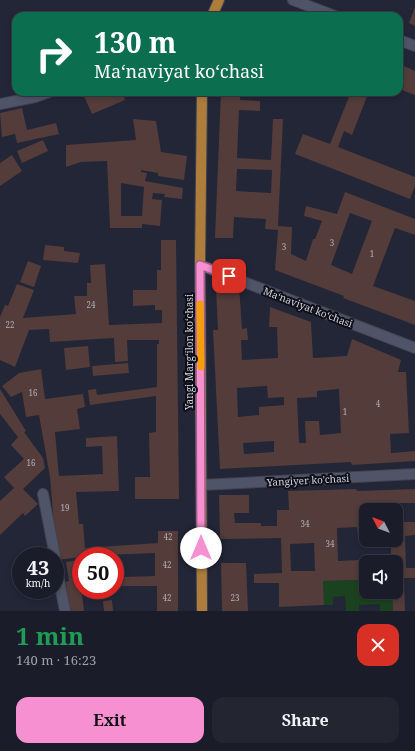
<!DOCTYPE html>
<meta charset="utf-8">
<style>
body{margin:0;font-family:"Noto Serif",serif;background:#232531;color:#f1f3f6;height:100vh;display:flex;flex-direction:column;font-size:15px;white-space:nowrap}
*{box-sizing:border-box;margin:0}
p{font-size:13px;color:#9fa1a8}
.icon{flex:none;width:22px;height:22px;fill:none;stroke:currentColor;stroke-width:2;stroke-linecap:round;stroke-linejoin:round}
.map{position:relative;height:611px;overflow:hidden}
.side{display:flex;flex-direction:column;background:#1a1c29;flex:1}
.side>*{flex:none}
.top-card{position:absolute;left:12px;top:12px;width:391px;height:84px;border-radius:12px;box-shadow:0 2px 6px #0003,0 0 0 1px #383a46;background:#0b6e4f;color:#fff;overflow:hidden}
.needle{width:26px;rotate:312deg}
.controls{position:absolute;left:359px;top:503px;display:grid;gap:8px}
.controls a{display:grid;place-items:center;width:44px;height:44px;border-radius:8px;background:#1a1c29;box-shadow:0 2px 6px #0003,0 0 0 1px #383a46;font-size:20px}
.speed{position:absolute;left:12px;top:547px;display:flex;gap:8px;font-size:20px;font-weight:700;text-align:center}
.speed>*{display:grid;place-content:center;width:52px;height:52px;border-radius:50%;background:#1a1c29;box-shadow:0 2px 6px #0003,0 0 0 1px #383a46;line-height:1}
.speed small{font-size:10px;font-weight:400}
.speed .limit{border:6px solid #d22;background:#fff;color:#111}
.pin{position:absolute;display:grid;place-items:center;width:34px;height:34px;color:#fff;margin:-17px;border-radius:8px;box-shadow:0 2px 6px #0006}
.me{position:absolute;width:44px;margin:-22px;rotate:0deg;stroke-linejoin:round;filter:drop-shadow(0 0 3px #0008)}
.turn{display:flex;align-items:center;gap:14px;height:84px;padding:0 16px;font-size:18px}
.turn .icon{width:52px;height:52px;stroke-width:2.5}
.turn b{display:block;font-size:28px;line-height:34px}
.round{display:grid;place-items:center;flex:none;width:42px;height:42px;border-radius:12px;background:#232531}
.headline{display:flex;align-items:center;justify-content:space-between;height:68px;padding:0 16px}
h1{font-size:24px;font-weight:700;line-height:30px;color:#1e9e55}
.cta{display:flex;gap:8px;margin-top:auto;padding:8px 16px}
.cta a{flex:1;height:46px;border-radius:12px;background:#f690d0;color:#111;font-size:16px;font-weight:700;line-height:46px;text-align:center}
.cta a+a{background:#232531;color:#f1f3f6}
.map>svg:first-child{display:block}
</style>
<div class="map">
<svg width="415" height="611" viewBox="0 0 415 611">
<rect width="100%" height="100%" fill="#222637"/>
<polygon fill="#1b421e" points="366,580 366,592 392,592 393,611 380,611 380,604 359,605 359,611 346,611 345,596 333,597 333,605 324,605 323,581"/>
<g fill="#533c3a" fill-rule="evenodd">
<polygon points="415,7 415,26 409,23"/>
<polygon points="399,64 415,71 415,95 399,89"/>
<polygon points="87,92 122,92 125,100 92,114 83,94"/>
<path d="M 221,92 L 240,92 L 240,100 L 260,101 L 260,111 L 239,110 L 237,158 L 271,160 L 273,119 L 283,119 L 278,226 L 292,227 L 291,254 L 306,261 L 313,239 L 315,239 L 322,221 L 304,216 L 306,206 L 337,214 L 345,192 L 415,219 L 415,235 L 395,228 L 373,286 L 415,301 L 415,325 L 343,298 L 344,296 L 275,270 L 278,230 L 265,229 L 266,219 L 234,217 L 233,238 L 215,238 ZM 237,169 L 272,170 L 271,193 L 236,191 ZM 350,213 L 372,221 L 352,274 L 331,265 Z"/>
<polygon points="351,92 362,92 368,94 352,135 344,131 338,147 415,177 415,186 410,199 295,154 303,134 330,144"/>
<polygon points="22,108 27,130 56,123 59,134 17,143 15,134 2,137 0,113"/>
<path d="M 133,119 L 156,121 L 161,152 L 187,156 L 184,180 L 158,176 L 158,173 L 141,170 L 141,172 L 147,173 L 145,181 L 183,188 L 182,199 L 164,197 L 165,194 L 153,193 L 152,199 L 162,200 L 160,226 L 142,224 L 142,228 L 110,228 L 107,161 L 81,162 L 66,167 L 66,145 L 136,140 ZM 121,183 L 144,187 L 142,216 L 121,216 Z"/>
<polygon points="43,140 48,151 22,163 17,151"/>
<polygon points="12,155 22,171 0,186 0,163"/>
<polygon points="161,240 176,240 179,499 135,499 135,477 150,477 149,433 156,432 156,396 90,405 88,390 96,389 97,395 157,387 157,344 159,344 159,340 127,340 128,361 115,362 114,338 50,342 49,329 29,330 15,367 0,360 0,317 5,305 8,306 17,284 34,290 23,318 76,314 74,296 87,296 87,283 91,283 90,265 105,264 109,325 162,323 162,310 155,310 155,305 133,306 133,290 157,290 157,270 161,270"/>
<polygon points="45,245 64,247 64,251 80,253 78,263 43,260"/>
<polygon points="28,261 41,266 34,287 20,282"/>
<path d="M 239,286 L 242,329 L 247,328 L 248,340 L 241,340 L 242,360 L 278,358 L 277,327 L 269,327 L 270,307 L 311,322 L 313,358 L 347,356 L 352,339 L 401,360 L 398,372 L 406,372 L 409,433 L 390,434 L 391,453 L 415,451 L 415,461 L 352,465 L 351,462 L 220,469 L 213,330 L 218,330 L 216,288 ZM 267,386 L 268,398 L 284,397 L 284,405 L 259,407 L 259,415 L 238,417 L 237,388 ZM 339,389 L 341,433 L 320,435 L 319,421 L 305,421 L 306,443 L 299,443 L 297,398 L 317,397 L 317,391 ZM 274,441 L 274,452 L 244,454 L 243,443 Z"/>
<polygon points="88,346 90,367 66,370 64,348"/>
<polygon points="128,363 129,373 93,376 92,366"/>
<polygon points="41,369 45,399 83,394 85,407 77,409 80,429 55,432 59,476 103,474 102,446 86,447 86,438 117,436 119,491 76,492 79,524 83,524 85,548 158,543 158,531 178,531 178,611 157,611 157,586 121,586 121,577 155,576 155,553 81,556 81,557 57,560 50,477 39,415 26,417 22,392 11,397 2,386 19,373"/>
<polygon points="0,389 26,431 24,432 43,458 45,468 23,489 38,504 25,516 23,513 0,535 0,501 14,488 4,477 24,459 11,445 18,437 0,414"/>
<path d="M 356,489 L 357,491 L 415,489 L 415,503 L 389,503 L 389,510 L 366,510 L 366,538 L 358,538 L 357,527 L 337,528 L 338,561 L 359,560 L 359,580 L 323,581 L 324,605 L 279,607 L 279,583 L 254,583 L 254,574 L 282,573 L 281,538 L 220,539 L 219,495 L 249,495 L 249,513 L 234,513 L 235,523 L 261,523 L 261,526 L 277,526 L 277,510 L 289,510 L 288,491 ZM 314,543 L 315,571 L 291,571 L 290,544 Z"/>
<polygon points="396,522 415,522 415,535 405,536 406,568 415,568 415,578 404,578 405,611 393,611 392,592 396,592 396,562 391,562 391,540 396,540"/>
<polygon points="78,560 84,611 70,611 66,582 69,581 66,562"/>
<polygon points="221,563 246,563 248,611 222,611"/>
<polygon points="112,600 113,611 104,611 103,601"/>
</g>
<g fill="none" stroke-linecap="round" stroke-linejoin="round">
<g stroke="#404351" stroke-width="12">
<g id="minor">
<polyline points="293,0 335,16"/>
<polyline points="399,40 415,46"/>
<polyline points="0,104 35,97 49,92"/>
<polyline points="200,265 415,348"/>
<polyline points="201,485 415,474"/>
<polyline points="43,494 55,556"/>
<polyline points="55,559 65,611"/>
</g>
</g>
<g stroke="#404351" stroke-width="12">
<g id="major">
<polyline points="212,16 219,0"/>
<polyline points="202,611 200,265 202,92"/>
</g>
</g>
<use href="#minor" stroke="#505468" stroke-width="10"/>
<use href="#major" stroke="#ae7d3b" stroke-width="10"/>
</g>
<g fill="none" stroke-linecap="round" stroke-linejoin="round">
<g stroke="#a05e87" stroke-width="10">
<polyline id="route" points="201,548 200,265 229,276"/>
</g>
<use href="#route" stroke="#f690d0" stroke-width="7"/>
<polyline stroke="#f59e0b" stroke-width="7" points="200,304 201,367"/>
</g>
<g text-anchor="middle" stroke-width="4" stroke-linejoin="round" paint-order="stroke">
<g font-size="8" fill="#b3b0b8">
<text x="332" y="246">3</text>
<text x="284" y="250">3</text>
<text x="372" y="257">1</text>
<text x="91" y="308">24</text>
<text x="10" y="328">22</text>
<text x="33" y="396">16</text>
<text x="378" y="407">4</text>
<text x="345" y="415">1</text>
<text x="31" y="466">16</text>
<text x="65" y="511">19</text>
<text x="305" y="527">34</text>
<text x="168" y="540">42</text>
<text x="330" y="547">34</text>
<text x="167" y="568">42</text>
<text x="167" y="601">42</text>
<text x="235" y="601">23</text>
</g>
<g font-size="10" fill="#d3d6e2" stroke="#0e0f17">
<text transform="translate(308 307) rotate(21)" y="4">Maʻnaviyat koʻchasi</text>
<text transform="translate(189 352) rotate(-90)" y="4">Yangi Margʻilon koʻchasi</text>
<text transform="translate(308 480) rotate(-3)" y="4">Yangiyer ko'chasi</text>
</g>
</g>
</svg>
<div class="controls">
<a><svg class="needle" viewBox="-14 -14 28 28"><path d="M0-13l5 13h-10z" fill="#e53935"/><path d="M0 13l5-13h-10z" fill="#9fa1a8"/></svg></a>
<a><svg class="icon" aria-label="sound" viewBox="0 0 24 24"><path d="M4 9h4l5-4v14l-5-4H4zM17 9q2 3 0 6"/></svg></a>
</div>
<div class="speed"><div>43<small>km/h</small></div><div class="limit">50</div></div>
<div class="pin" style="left:229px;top:276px;background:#d93025"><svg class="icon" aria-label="arrive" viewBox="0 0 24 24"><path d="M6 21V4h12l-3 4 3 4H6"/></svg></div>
<svg class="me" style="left:201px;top:548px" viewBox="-20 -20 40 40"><circle r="19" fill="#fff"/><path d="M0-13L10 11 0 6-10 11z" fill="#f690d0"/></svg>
<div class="top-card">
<div class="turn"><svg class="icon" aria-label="right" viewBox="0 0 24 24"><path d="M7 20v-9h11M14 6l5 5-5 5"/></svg><div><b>130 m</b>Maʻnaviyat koʻchasi</div></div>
</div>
</div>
<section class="side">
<div class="headline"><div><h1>1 min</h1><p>140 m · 16:23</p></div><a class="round" style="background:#d93025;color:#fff"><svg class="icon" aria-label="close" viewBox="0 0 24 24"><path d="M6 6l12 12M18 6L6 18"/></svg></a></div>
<div class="cta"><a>Exit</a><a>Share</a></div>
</section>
